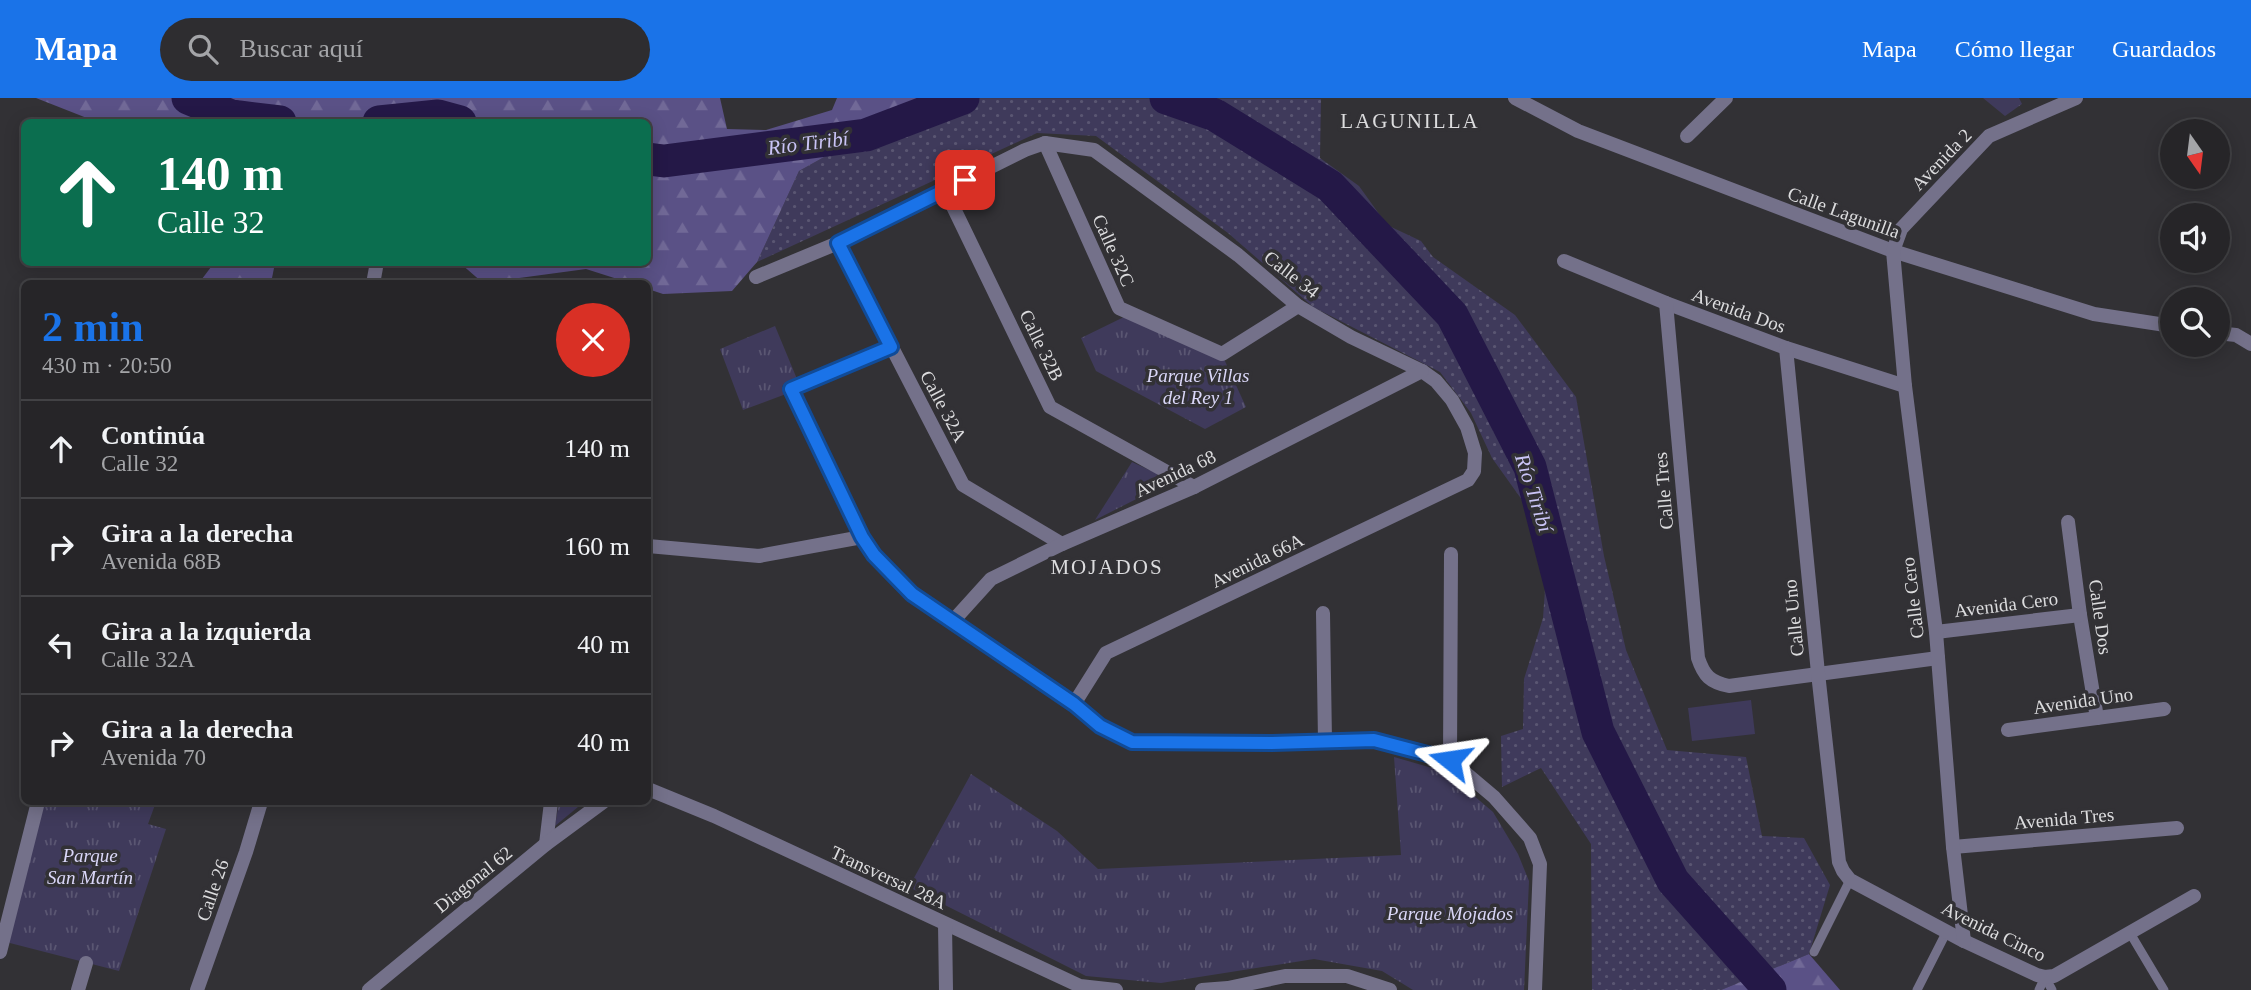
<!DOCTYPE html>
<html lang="es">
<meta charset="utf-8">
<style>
body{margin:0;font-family:"Times New Roman",serif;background:#2e2d30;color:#f1f3f6;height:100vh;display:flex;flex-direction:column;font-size:26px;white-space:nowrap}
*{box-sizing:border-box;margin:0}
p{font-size:23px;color:#a4a5a8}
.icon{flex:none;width:38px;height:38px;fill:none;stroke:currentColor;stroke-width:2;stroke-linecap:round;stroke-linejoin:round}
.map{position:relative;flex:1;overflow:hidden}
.panel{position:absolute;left:21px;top:182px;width:630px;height:525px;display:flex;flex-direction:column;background:#262528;border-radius:10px;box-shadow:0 4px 18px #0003,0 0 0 2px #424245}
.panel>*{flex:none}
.guide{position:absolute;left:21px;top:21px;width:630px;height:147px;border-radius:10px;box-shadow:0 4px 18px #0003,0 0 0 2px #424245;background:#0b6e4f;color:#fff;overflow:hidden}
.needle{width:46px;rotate:166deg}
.buttons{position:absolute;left:2160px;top:21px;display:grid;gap:14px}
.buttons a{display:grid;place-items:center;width:70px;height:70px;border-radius:50%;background:#262528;box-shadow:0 4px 18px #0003,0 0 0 2px #424245;font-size:35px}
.pin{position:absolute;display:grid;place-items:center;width:60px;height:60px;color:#fff;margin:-30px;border-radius:14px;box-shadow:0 4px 10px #0006}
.me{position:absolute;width:77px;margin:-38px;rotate:285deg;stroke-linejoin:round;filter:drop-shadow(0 0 5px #0008)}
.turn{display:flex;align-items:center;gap:24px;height:147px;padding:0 21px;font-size:32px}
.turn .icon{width:91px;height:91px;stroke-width:2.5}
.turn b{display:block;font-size:49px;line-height:60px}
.round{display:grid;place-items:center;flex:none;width:74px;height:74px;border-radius:37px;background:#2e2d30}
.summary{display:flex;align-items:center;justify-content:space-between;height:119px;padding:0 21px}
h1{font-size:42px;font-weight:800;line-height:52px;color:#1a73e8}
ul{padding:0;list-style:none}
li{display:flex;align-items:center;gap:21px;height:98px;padding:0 21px;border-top:2px solid #424245}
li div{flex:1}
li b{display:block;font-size:26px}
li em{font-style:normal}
header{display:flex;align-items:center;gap:42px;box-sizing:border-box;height:98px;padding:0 35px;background:#1a73e8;color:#fff}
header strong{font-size:33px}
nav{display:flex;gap:38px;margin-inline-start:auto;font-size:24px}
.search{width:490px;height:63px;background:#2e2d30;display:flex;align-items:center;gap:18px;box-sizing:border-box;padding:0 24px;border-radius:38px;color:#a4a5a8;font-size:26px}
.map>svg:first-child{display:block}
</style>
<header>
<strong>Mapa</strong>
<div class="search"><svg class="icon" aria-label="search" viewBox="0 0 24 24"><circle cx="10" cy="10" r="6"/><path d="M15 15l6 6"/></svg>Buscar aquí</div>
<nav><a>Mapa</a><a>Cómo llegar</a><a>Guardados</a></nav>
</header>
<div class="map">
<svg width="2251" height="892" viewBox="0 0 2251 892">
<defs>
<pattern id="grass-dots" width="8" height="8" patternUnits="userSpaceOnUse" patternTransform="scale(1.75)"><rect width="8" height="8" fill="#3f3a5b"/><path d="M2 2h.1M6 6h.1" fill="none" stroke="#5a5672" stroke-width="1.8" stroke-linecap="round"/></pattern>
<pattern id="forest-firs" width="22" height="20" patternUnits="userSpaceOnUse" patternTransform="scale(1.75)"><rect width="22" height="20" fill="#5a5186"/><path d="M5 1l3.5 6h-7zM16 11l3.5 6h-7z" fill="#716997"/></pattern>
<pattern id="park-tufts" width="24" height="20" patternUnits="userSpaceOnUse" patternTransform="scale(1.75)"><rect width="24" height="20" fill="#3f3a5b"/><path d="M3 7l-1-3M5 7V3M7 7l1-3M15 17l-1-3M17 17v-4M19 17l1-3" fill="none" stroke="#5a5672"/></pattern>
</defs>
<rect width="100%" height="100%" fill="#323135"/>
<polygon fill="url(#grass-dots)" points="930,0 1321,1 1320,60 1359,88 1387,127 1421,143 1433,159 1515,217 1576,299 1604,458 1626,552 1667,652 1746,659 1762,738 1804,740 1830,787 1809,856 1721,892 1592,892 1591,746 1541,670 1502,689 1501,638 1523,631 1524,581 1543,520 1546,477 1530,413 1492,360 1471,315 1440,274 1313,209 1228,135 1096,38 1037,35 757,164 799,73"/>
<g fill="url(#forest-firs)">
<polygon points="36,0 720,0 727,31 766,32 832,12 837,0 930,0 799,73 757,164 732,193 663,196 648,191 648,186 630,185 586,171 483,185 460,165 648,164 648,24 97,24"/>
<polygon points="214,165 275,165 271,185 199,185"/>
<polygon points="1809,856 1840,892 1721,892"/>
</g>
<g fill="url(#park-tufts)">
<polygon points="1983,0 2019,0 2022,6 2005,18"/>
<polygon points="1126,218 1224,261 1246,309 1205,331 1096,273 1081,240"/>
<polygon points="775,228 797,281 782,288 786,296 743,312 720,251"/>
<polygon points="1132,364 1156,375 1161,382 1160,389 1095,422"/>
<polygon points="1394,659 1446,674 1493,714 1518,756 1529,783 1524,892 1413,892 1382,873 1314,861 1161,885 1086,878 909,789 971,676 1057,733 1098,771 1401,757"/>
<polygon points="45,704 156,704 148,726 166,731 119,873 6,844"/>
<polygon points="559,704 584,704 555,728"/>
</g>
<polygon fill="#3f3a5b" points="1751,602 1755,636 1692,643 1688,610"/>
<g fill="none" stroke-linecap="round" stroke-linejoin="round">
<g stroke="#241847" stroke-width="33">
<polyline points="188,0 231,18 280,24"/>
<polyline points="1166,0 1215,17 1330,88 1452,217 1530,369 1598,634 1673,783 1770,892"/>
<polyline points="379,24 438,18 460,24"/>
<polyline points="648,61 664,63 866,37 963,0"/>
</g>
<g stroke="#74718a" stroke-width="9">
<polyline points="2130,835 2164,892"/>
<polyline points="1814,854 1850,782"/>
<polyline points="2045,879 2052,892"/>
<polyline points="1917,892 1947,833"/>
<polyline points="2039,892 2045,879"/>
</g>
<g stroke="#74718a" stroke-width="14">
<polyline points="1515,0 1578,33 1893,153 2094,216 2172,228"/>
<polyline points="1687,38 1726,0"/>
<polyline points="1045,45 1119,210 1222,256 1298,208"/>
<polyline points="945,92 1050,309 1194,389"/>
<polyline points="838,145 963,387 1062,446"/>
<polyline points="1564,163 1666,205 1786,250 1905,288"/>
<polyline points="756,179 838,145 1025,52 1045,45 1094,52 1238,157 1298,208 1351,239 1422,273 1436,283 1452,302 1467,329 1475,355 1474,373 1468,382 1106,555 1074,606"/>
<polyline points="373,186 377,164"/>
<path d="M 1666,205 L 1698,560 C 1704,578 1710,584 1729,588 L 1938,560"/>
<polyline points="2217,235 2236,237 2251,246"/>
<polyline points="891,249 791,291 862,439 874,457 912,496 1074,606 1100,628 1132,644 1272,645 1374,642 1450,662 1494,699 1530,740 1540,766 1535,892"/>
<polyline points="1786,250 1818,575 1839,764 1843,773 1850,782 1964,843 2037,877 2045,879 2054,878 2194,798"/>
<polyline points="2068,424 2080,517 2097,620"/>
<polyline points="648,448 759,458 862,439"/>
<polyline points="1323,515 1325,643"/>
<polyline points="953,523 991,481 1062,446 1194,389 1422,273"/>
<polyline points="1936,534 2080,517"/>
<polyline points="2008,632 2164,611"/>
<polyline points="1450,662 1451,456"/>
<polyline points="648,691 714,718 1080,888 1116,892"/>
<polyline points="546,746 551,704"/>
<polyline points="1953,749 2177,730"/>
<polyline points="945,826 946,892"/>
<polyline points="1964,843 1953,749 1936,534 1905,288 1893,153 1901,131 1989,38 2076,0"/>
<polyline points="0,854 38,704"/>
<polyline points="78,892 86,865"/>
<polyline points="197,892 246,754 261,704"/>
<polyline points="369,892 546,746 603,704"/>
<polyline points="1202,892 1228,890 1285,878 1347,878 1390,892"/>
</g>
</g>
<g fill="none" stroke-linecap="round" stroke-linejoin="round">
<g stroke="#114b97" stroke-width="18">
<polyline id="route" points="965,82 838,145 891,249 791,291 862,439 874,457 912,496 1074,606 1100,628 1132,644 1272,645 1374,642 1450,662"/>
</g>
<use href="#route" stroke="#1a73e8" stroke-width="12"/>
</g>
<g text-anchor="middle" stroke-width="7" stroke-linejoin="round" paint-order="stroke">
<g font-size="19" fill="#dcdcde" stroke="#323135">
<text transform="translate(1941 61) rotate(-46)" y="7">Avenida 2</text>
<text transform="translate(1844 114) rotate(20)" y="7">Calle Lagunilla</text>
<text transform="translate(1114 152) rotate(66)" y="7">Calle 32C</text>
<text transform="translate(1292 176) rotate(38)" y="7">Calle 34</text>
<text transform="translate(1739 212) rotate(20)" y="7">Avenida Dos</text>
<text transform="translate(1042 247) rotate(64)" y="7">Calle 32B</text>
<text transform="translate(944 308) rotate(62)" y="7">Calle 32A</text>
<text transform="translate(1175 375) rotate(-25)" y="7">Avenida 68</text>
<text transform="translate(1663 393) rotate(-95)" y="7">Calle Tres</text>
<text transform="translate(1257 462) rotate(-26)" y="7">Avenida 66A</text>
<text transform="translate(1912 500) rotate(-97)" y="7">Calle Cero</text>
<text transform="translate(2006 506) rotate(-7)" y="7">Avenida Cero</text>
<text transform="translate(2101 519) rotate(82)" y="7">Calle Dos</text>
<text transform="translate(1793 520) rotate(-96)" y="7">Calle Uno</text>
<text transform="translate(2083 602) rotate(-8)" y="7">Avenida Uno</text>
<text transform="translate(2064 720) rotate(-5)" y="7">Avenida Tres</text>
<text transform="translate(889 779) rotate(25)" y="7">Transversal 28A</text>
<text transform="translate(473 781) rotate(-39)" y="7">Diagonal 62</text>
<text transform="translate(212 792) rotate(-71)" y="7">Calle 26</text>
<text transform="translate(1994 833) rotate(26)" y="7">Avenida Cinco</text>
</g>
<g font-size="19" font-style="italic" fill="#dad7f8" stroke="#323135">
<text x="1198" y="284">Parque Villas<tspan x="1198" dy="22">del Rey 1</tspan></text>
<text x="90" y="764">Parque<tspan x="90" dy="22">San Martín</tspan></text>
<text x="1450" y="822">Parque Mojados</text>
</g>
<g font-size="21" letter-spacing="2" fill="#dcdcde" stroke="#323135">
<text x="1410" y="30">LAGUNILLA</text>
<text x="1107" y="476">MOJADOS</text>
</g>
<g font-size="21" font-style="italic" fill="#cac4f6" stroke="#323135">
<text transform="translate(808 45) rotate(-7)" y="7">Río Tiribí</text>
<text transform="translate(1534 395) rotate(72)" y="7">Río Tiribí</text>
</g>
</g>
</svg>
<div class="buttons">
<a><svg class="needle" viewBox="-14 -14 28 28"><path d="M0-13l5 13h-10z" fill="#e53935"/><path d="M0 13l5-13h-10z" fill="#a4a5a8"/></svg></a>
<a><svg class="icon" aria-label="sound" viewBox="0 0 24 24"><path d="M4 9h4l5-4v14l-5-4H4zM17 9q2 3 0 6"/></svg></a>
<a><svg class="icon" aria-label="search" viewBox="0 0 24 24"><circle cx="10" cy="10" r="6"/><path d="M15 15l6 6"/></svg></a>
</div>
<div class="pin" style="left:965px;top:82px;background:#d93025"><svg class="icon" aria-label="arrive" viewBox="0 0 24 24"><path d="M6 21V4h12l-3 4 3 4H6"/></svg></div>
<svg class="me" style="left:1450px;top:662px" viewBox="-20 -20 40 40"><path d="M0-17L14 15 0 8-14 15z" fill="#1a73e8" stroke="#fff" stroke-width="4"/></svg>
<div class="guide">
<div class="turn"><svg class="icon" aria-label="ahead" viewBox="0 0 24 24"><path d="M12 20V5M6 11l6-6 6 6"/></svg><div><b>140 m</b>Calle 32</div></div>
</div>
<section class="panel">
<div class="summary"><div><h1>2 min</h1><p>430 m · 20:50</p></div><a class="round" style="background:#d93025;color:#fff"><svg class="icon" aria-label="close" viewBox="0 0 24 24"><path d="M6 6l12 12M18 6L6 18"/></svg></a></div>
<ul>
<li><svg class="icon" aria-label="ahead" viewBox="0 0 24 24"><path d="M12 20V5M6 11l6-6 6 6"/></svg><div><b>Continúa</b><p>Calle 32</p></div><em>140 m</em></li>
<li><svg class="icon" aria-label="right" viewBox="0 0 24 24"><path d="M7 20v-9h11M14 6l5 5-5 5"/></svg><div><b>Gira a la derecha</b><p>Avenida 68B</p></div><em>160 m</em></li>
<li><svg class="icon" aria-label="left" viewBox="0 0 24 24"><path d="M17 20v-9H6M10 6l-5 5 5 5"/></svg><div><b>Gira a la izquierda</b><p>Calle 32A</p></div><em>40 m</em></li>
<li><svg class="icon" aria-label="right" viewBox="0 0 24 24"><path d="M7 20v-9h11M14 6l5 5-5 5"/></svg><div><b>Gira a la derecha</b><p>Avenida 70</p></div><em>40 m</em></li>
</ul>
</section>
</div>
